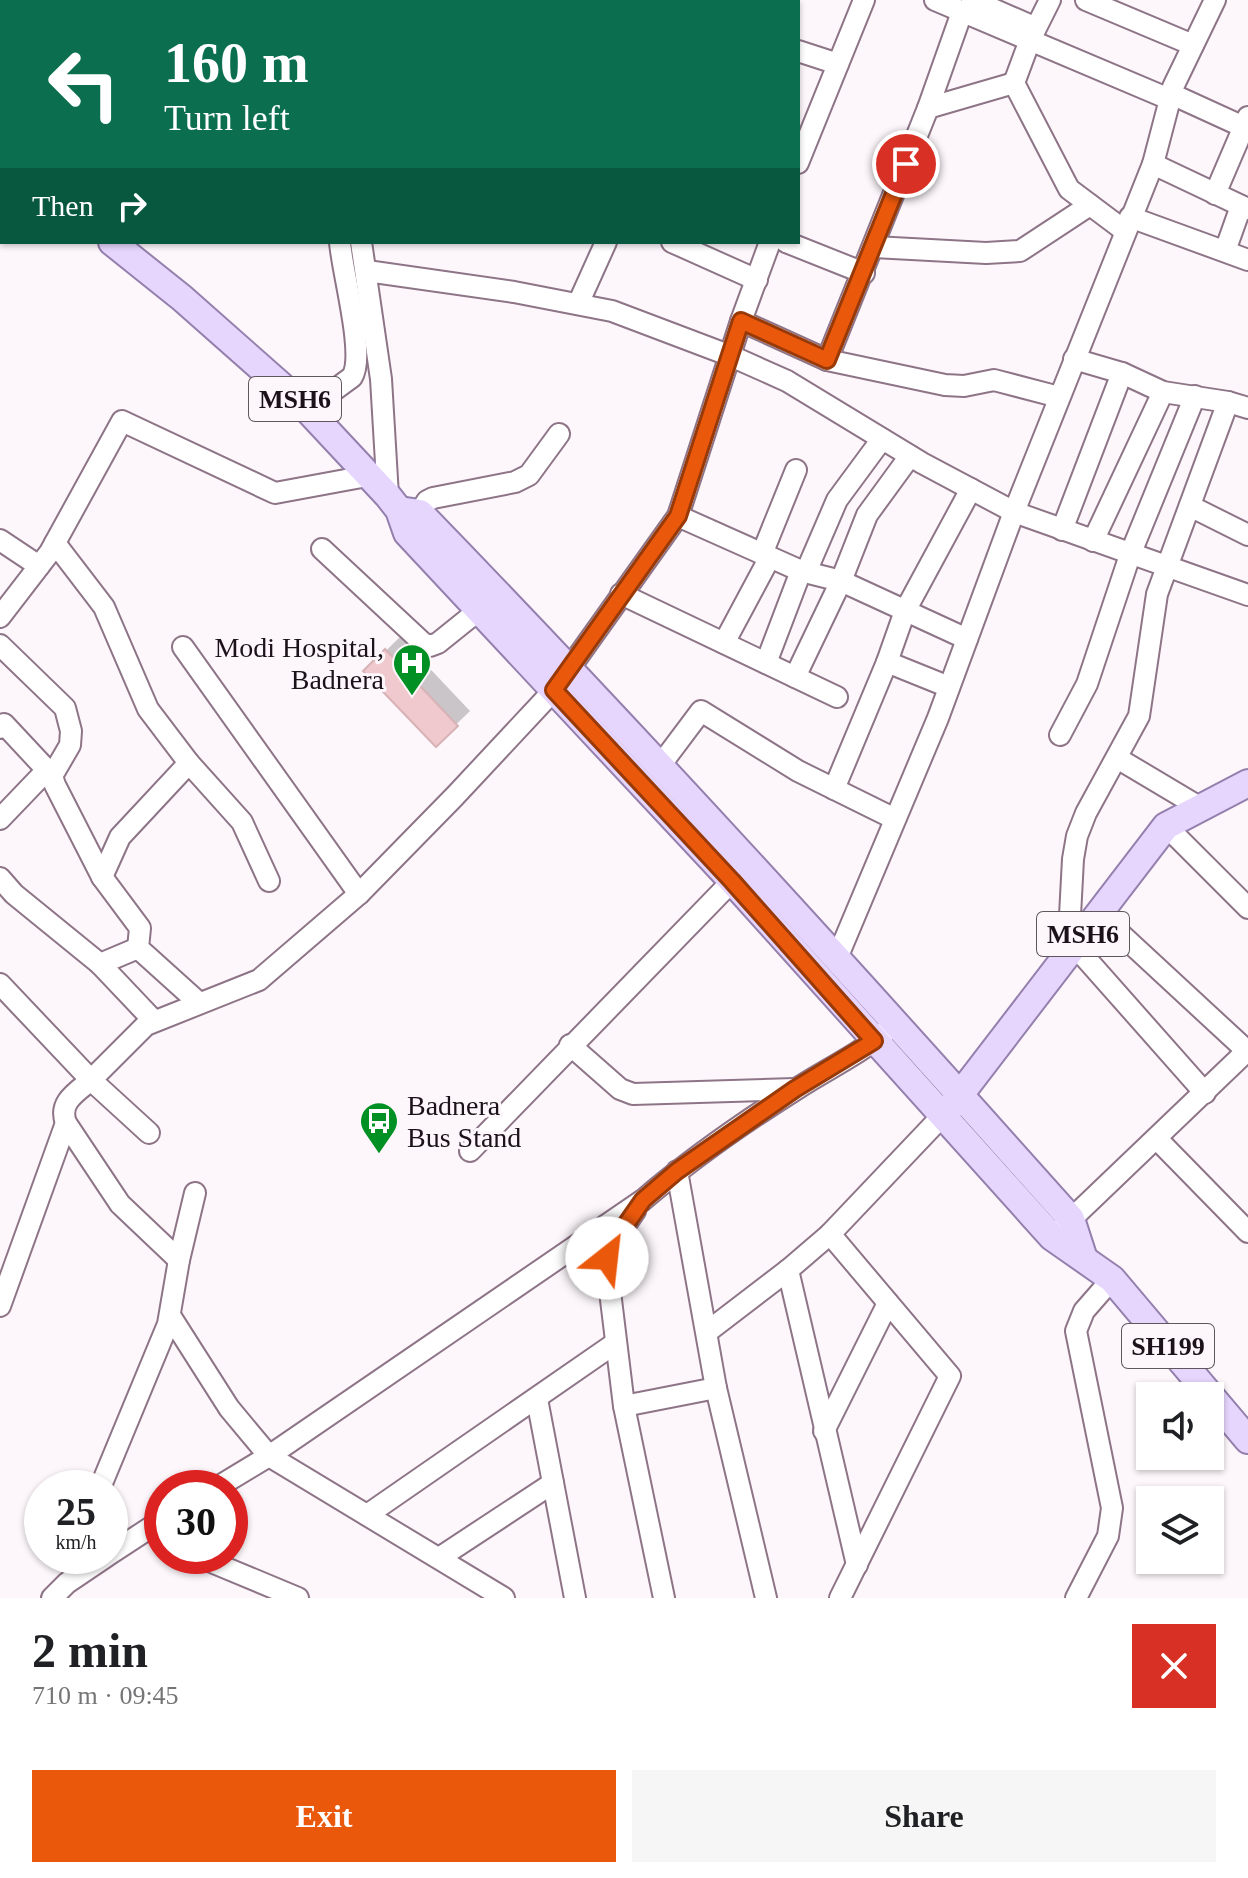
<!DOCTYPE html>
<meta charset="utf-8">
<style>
body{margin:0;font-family:Georgia,serif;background:#f6f6f6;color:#202124;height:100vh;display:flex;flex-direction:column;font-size:30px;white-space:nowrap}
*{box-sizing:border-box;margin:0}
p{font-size:26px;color:#757577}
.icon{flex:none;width:44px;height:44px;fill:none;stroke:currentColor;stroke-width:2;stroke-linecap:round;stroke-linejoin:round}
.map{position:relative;height:1598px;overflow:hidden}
.drawer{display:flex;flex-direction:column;background:#fff;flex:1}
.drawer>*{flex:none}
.banner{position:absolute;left:0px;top:0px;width:800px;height:244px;box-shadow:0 2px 6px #0004;background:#0b6e4f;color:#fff;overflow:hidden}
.controls{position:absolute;left:1136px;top:1382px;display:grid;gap:16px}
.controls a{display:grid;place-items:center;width:88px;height:88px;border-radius:0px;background:#fff;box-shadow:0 2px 6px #0004;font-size:40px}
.speed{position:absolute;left:24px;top:1470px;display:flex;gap:16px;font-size:40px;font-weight:700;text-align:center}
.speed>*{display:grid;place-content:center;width:104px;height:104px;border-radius:50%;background:#fff;box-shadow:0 2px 6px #0004;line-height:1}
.speed small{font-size:20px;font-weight:400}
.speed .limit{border:12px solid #d22;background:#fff;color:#111}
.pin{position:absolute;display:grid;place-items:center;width:68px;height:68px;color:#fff;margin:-34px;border:4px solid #fff;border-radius:50%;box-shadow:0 2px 8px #0007}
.me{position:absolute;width:88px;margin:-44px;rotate:29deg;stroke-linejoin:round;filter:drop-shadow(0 0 6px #0008)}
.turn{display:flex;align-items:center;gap:28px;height:168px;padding:0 32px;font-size:36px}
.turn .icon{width:104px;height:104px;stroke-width:2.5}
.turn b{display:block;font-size:56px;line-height:68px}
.then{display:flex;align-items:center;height:76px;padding:0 32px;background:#0003;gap:16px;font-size:30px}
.round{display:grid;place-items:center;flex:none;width:84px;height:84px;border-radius:0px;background:#f6f6f6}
.overview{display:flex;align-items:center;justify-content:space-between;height:136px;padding:0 32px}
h1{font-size:48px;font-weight:800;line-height:60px}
.primary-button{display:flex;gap:16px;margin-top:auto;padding:16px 32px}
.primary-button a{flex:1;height:92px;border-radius:0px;background:#ea580c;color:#fff;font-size:32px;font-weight:800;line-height:92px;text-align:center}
.primary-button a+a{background:#f6f6f6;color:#202124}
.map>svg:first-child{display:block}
</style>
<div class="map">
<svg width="1248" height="1598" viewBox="0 0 1248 1598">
<rect width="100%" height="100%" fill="#fdf7fb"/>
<polygon fill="#0003" points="400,637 470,711 436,744 365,671"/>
<polygon fill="#efc9ce" stroke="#d7b2b6" stroke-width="2" points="385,649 458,726 436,747 363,671"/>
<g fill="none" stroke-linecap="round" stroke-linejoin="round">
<g stroke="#8e7487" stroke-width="24">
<g id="minor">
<polyline points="648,0 652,2"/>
<polyline points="935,0 1162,96"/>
<polyline points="972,0 1027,24"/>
<polyline points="1050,0 1030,40 1014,83 1069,189 1125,231"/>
<polyline points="1086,0 1193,45"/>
<polyline points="555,2 557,0"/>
<polyline points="592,2 594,0"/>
<polyline points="798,51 838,64"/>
<polyline points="1173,87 1215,0"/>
<polyline points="1178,97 1248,129"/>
<polyline points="928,108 1014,83"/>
<polyline points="798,163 864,0"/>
<polyline points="1153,164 1248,209"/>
<polyline points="1215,194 1248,117"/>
<polyline points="1130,217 1248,260"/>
<polyline points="361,242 381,379 388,496"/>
<polyline points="672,242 757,280"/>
<polyline points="786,242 864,273"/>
<polyline points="874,247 986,253 1020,251 1090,205"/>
<polyline points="1225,251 1241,206"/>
<polyline points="367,271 514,292 612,311 731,356 787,381 922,463 1014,512 1248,595"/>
<polyline points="578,304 606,242"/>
<polyline points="741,321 827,360 928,108 962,12"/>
<polyline points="1074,359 1122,373 1163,392 1228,402 1248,408"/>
<polyline points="827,360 945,385 964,386 994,380 1059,397"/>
<path d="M 307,410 L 352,377 C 366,355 342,272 340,242"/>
<polyline points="1190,506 1248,535"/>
<polyline points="678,516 801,571 841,581 967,639"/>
<polyline points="413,524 427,501 433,498 515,482 529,475 559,434"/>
<polyline points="1062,530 1122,373"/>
<polyline points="0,540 39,566"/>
<polyline points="1093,541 1163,392"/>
<polyline points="55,543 104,607 148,709 189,763 120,837 102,877"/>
<polyline points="322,549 423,643 430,646 438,643 489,602"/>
<polyline points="762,554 796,470"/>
<polyline points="806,572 837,500 882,439"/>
<polyline points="621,594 837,697"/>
<polyline points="0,617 50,552 122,421 275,493 367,476"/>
<polyline points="724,643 770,557"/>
<polyline points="0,645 65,708 71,731 70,745 52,776 55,785 102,877 140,928 138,948 199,1003"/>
<polyline points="183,647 359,894"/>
<polyline points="766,663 801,571"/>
<polyline points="795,677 841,581 867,515 910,456"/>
<polyline points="949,687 887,662 905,611 971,489"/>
<polyline points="0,728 4,724 47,770"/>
<polyline points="1060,735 1087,684 1130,555 1195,396"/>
<polyline points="1117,758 1201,808"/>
<polyline points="189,763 242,822 269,881"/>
<polyline points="659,767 701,711 798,771 895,819"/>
<polyline points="834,789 887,662"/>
<polyline points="0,819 47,770 52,776"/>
<polyline points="1166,826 1248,908"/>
<polyline points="0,878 14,894 100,964 138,948"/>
<polyline points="1099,914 1247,1051"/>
<polyline points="1074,945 1205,1093"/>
<polyline points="1068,953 1073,859 1077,836 1086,813 1139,716 1157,594 1228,402"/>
<polyline points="837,958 938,718 1014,512 1153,164 1169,103"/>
<polyline points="100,964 154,1021"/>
<polyline points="0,984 91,1080 146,1025 259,980 359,894 455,796 554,690 678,516 741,321 770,242"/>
<polyline points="570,1045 620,1089 633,1094 795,1089"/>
<path d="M 149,1133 L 91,1080 C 77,1092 58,1102 66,1123 L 120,1204 L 179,1260"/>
<polyline points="1157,1139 1248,1232"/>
<polyline points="470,1151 740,873"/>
<polyline points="677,1171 716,1388 766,1598"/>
<polyline points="635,1211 611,1246 607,1267 624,1406 664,1598"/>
<polyline points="1063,1227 1248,1050"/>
<polyline points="830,1234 950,1376 840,1598"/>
<polyline points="788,1270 857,1565"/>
<polyline points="0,1306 66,1123"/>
<polyline points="171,1317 229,1408 269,1456 504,1598"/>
<polyline points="707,1332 788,1270 830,1234 944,1114"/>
<polyline points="537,1399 575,1598"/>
<polyline points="624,1406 716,1388"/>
<polyline points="824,1431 888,1303"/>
<polyline points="100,1488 168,1324 179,1260 195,1193"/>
<path d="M 216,1488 L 269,1456 L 643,1200 C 691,1159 744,1122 798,1088 C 827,1069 860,1054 886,1031"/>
<polyline points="367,1515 614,1344"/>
<polyline points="110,1554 162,1520"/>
<polyline points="197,1556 298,1598"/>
<polyline points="439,1558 553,1483"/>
<polyline points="52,1598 67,1583 107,1556"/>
<polyline points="1076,1598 1108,1536 1112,1508 1076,1331 1084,1311 1112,1279"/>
</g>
</g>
<g stroke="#947fad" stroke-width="30">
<g id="major">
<polyline points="0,152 2,154"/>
<polyline points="112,242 182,298 303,405 388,496 399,510 407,533 732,881 1052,1237 1112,1279 1248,1440"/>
<path d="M 399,510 L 420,513 C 643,743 858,980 1071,1219 L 1083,1256"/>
<polyline points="949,1109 1166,826 1248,783"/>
</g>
</g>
<use href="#minor" stroke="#fff" stroke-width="20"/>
<use href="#major" stroke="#e6d6fe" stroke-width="26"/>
<g stroke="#847c82" stroke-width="4" stroke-dasharray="12 6" stroke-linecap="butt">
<polyline points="9,2 10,0"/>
<polyline points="0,24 2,19"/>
</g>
</g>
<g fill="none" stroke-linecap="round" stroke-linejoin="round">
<g stroke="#983908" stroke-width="20">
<polyline id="route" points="607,1258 611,1246 643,1200 677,1171 795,1089 874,1041 732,881 554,690 678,516 741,321 827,360 906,164"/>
</g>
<use href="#route" stroke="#ea580c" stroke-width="14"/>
</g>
<defs>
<g id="hospital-pin" transform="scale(2)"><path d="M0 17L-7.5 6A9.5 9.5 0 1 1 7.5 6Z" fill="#009023" stroke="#fdf7fb"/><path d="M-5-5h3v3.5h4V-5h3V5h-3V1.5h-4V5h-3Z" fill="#fff"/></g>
<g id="bus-pin" transform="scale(2)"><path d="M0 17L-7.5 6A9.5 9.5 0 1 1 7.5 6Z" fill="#009023" stroke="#fdf7fb"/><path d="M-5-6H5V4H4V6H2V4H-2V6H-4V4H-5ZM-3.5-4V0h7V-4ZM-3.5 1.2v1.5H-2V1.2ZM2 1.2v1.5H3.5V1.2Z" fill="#fff"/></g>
</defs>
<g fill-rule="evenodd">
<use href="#hospital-pin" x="412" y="663"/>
<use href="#bus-pin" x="379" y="1121"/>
</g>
<g text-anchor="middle" stroke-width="6" stroke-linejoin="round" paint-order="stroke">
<g fill="#fdf7fb" stroke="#60575d" stroke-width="2">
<rect x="249" y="377" width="92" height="44" rx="6"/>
<rect x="1037" y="912" width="92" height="44" rx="6"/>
<rect x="1122" y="1324" width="92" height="44" rx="6"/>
</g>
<g font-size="26" font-weight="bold" fill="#1c1219">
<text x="295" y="408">MSH6</text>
<text x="1083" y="943">MSH6</text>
<text x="1168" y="1355">SH199</text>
</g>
<g font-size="28" fill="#1c1219" stroke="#fdf7fb" text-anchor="end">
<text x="384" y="657">Modi Hospital,<tspan x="384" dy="32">Badnera</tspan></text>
<text x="407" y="1115" text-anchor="start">Badnera<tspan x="407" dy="32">Bus Stand</tspan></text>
</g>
</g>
</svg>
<div class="controls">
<a><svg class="icon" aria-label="sound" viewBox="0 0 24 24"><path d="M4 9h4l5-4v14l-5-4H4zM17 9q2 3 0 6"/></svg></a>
<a><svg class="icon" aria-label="layers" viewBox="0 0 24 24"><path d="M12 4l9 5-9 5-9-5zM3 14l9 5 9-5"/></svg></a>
</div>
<div class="speed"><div>25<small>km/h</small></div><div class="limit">30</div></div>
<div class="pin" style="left:906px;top:164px;background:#d93025"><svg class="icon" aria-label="arrive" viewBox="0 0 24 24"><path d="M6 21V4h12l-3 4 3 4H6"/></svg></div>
<svg class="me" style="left:607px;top:1258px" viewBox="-20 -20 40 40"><circle r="19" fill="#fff"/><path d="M0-13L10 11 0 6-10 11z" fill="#ea580c"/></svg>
<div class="banner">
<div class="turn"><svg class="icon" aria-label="left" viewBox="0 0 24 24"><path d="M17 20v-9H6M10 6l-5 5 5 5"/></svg><div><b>160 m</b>Turn left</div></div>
<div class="then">Then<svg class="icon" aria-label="right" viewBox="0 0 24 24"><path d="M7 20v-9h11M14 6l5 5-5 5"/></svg></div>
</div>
</div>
<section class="drawer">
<div class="overview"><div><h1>2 min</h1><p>710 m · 09:45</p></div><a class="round" style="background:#d93025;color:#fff"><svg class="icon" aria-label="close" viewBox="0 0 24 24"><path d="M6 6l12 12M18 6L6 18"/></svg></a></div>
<div class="primary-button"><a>Exit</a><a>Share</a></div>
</section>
